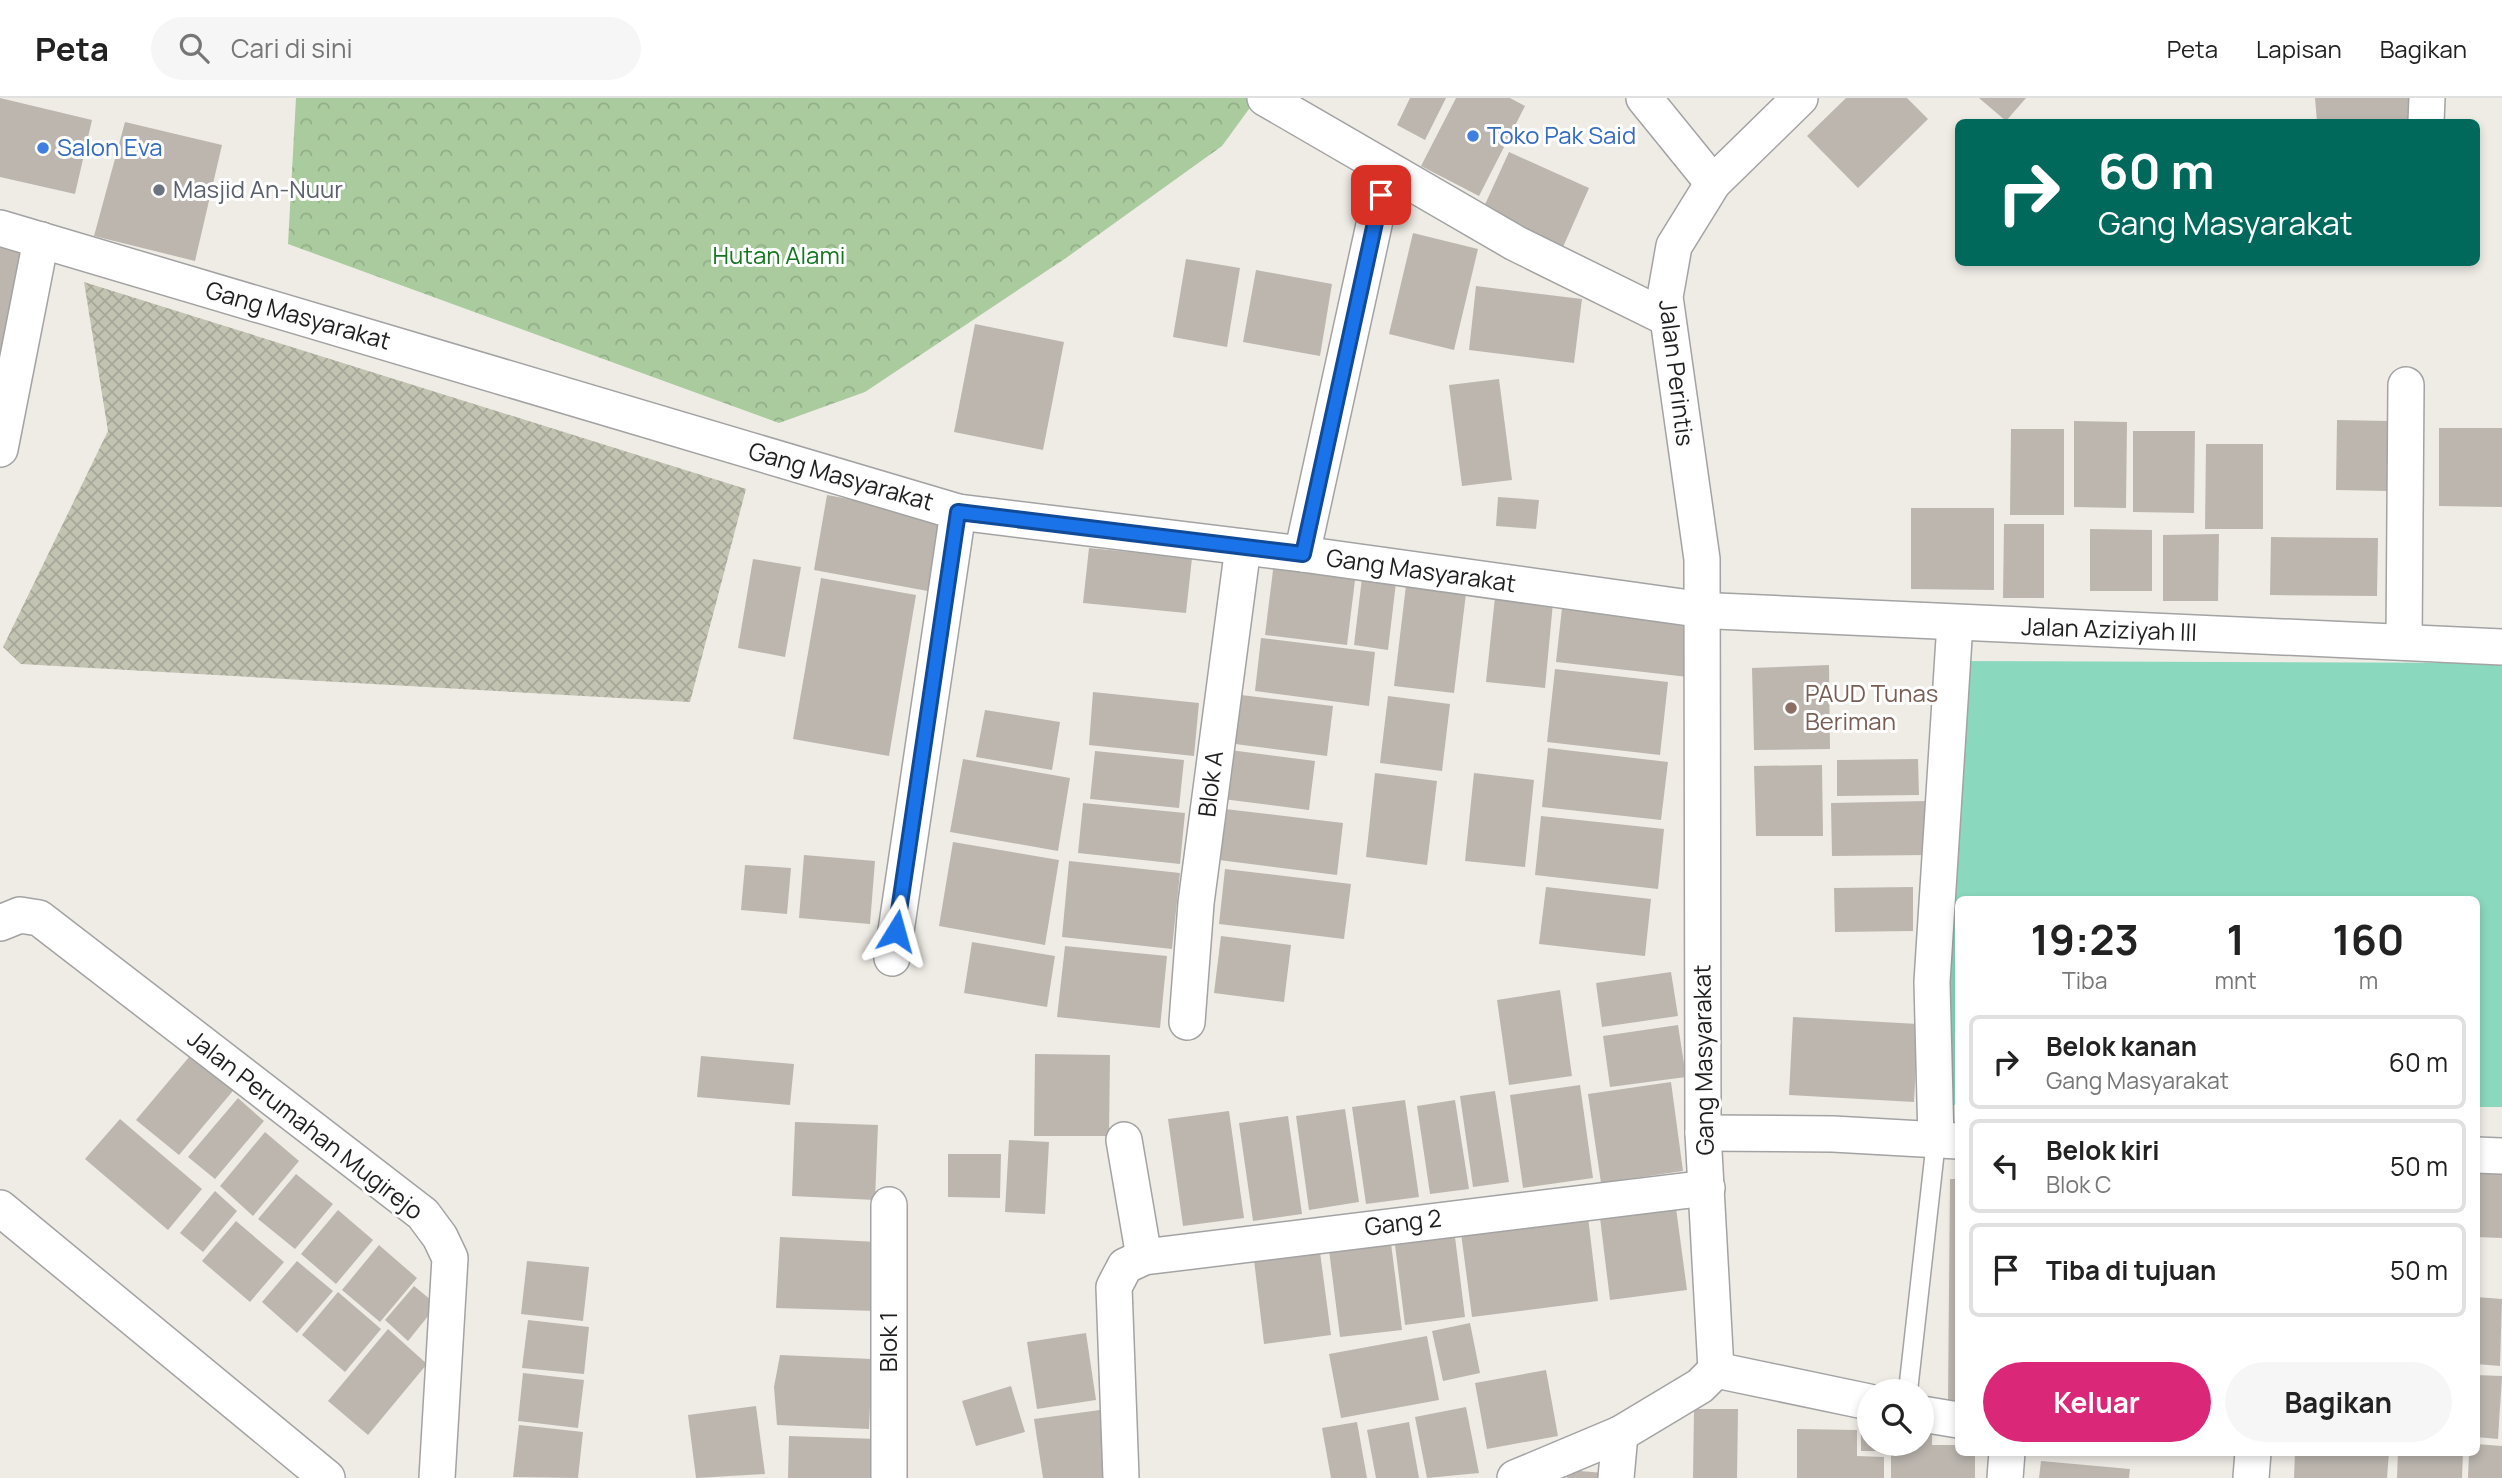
<!DOCTYPE html>
<html lang="id">
<style>
body{margin:0;font-family:Manrope,sans-serif;background:#f6f6f6;color:#222;height:100vh;display:flex;flex-direction:column;font-size:26px;white-space:nowrap}
*{box-sizing:border-box;margin:0}
p{font-size:23px;color:#767676}
.icon{flex:none;width:38px;height:38px;fill:none;stroke:currentColor;stroke-width:2;stroke-linecap:round;stroke-linejoin:round}
.map{position:relative;flex:1;overflow:hidden}
.drawer{position:absolute;left:1955px;top:798px;width:525px;height:560px;display:flex;flex-direction:column;background:#fff;border-radius:10px;box-shadow:0 4px 10px #0003}
.drawer>*{flex:none}
.hud{position:absolute;left:1955px;top:21px;width:525px;height:147px;border-radius:10px;box-shadow:0 4px 10px #0003;background:#00695c;color:#fff;overflow:hidden}
.controls{position:absolute;left:1857px;top:1281px;display:grid;gap:14px}
.controls a{display:grid;place-items:center;width:77px;height:77px;border-radius:50%;background:#fff;box-shadow:0 4px 10px #0003;font-size:35px}
.pin{position:absolute;display:grid;place-items:center;width:60px;height:60px;color:#fff;margin:-30px;border-radius:14px;box-shadow:0 4px 10px #0006}
.me{position:absolute;width:77px;margin:-38px;rotate:8deg;stroke-linejoin:round;filter:drop-shadow(0 0 5px #0008)}
.turn{display:flex;align-items:center;gap:24px;height:147px;padding:0 28px;font-size:32px}
.turn .icon{width:91px;height:91px;stroke-width:2.5}
.turn b{display:block;font-size:49px;line-height:60px}
.eta{display:flex;justify-content:space-evenly;align-items:center;height:119px;text-align:center}
.eta b{font-size:42px;font-weight:700;line-height:49px}
.action{display:flex;gap:14px;margin-top:auto;padding:14px 28px}
.action a{flex:1;height:80px;border-radius:42px;background:#db2777;color:#fff;font-size:28px;font-weight:700;line-height:80px;text-align:center}
.action a+a{background:#f6f6f6;color:#222}
ul{padding:0;list-style:none}
li{display:flex;align-items:center;gap:21px;height:94px;margin:0 14px 10px;padding:0 14px;border:4px solid #e0e0e0;border-radius:10px}
li div{flex:1}
li b{display:block;font-size:26px}
li em{font-style:normal}
header{display:flex;align-items:center;gap:42px;box-sizing:border-box;height:98px;padding:0 35px;background:#fff;border-bottom:2px solid #e0e0e0}
header strong{font-size:33px}
nav{display:flex;gap:38px;margin-inline-start:auto;font-size:24px}
.search{width:490px;height:63px;background:#f6f6f6;display:flex;align-items:center;gap:18px;box-sizing:border-box;padding:0 24px;border-radius:38px;color:#767676;font-size:26px}
.map>svg:first-child{display:block}
</style>
<header>
<strong>Peta</strong>
<div class="search"><svg class="icon" aria-label="search" viewBox="0 0 24 24"><circle cx="10" cy="10" r="6"/><path d="M15 15l6 6"/></svg>Cari di sini</div>
<nav><a>Peta</a><a>Lapisan</a><a>Bagikan</a></nav>
</header>
<div class="map">
<svg width="2502" height="1380" viewBox="0 0 2502 1380">
<defs>
<pattern id="construction-cross-hatch" width="8" height="8" patternUnits="userSpaceOnUse" patternTransform="scale(1.75)"><rect width="8" height="8" fill="#c3c3b2"/><path d="M0 0l8 8M0 8l8-8" fill="none" stroke="#a7a799"/></pattern>
<pattern id="forest-crowns" width="20" height="18" patternUnits="userSpaceOnUse" patternTransform="scale(1.75)"><rect width="20" height="18" fill="#aacb9e"/><path d="M2 6a3 3 0 1 1 6 0M12 15a3 3 0 1 1 6 0" fill="none" stroke="#92ae88"/></pattern>
</defs>
<rect width="100%" height="100%" fill="#efece6"/>
<polygon fill="url(#construction-cross-hatch)" points="84,184 746,391 690,604 21,566 3,549 108,333"/>
<polygon fill="url(#forest-crowns)" points="296,0 1257,0 1222,48 1066,160 865,294 779,325 288,146"/>
<polygon fill="#8ad8bd" points="1939,563 2502,565 2502,1009 2476,1009 2476,802 1958,802 1958,1007 1938,1007"/>
<g fill="#bcb6af">
<polygon points="0,0 92,22 75,96 0,79"/>
<polygon points="1410,0 1446,0 1425,42 1397,27"/>
<polygon points="1456,0 1510,0 1525,8 1479,98 1421,68"/>
<polygon points="1846,0 1907,0 1928,21 1858,90 1807,38"/>
<polygon points="1979,0 2026,0 2006,23"/>
<polygon points="2315,0 2410,0 2412,24 2317,24"/>
<polygon points="125,24 222,47 195,163 94,138"/>
<polygon points="1509,54 1589,90 1563,149 1482,113"/>
<polygon points="1413,135 1478,151 1454,252 1389,236"/>
<polygon points="0,149 31,155 0,263"/>
<polygon points="1186,161 1240,170 1227,249 1173,239"/>
<polygon points="1256,172 1332,186 1320,258 1243,244"/>
<polygon points="1476,188 1582,201 1574,265 1469,252"/>
<polygon points="975,226 1064,244 1043,352 954,334"/>
<polygon points="1499,281 1512,382 1462,388 1449,287"/>
<polygon points="2337,322 2389,323 2388,393 2336,392"/>
<polygon points="2074,323 2127,324 2126,410 2074,409"/>
<polygon points="2439,330 2502,330 2502,409 2439,408"/>
<polygon points="2011,331 2064,331 2064,417 2010,417"/>
<polygon points="2133,333 2195,333 2194,415 2133,414"/>
<polygon points="2206,346 2263,346 2263,431 2205,431"/>
<polygon points="827,397 946,419 933,494 814,472"/>
<polygon points="1498,399 1539,402 1536,431 1496,428"/>
<polygon points="1911,410 1994,410 1994,492 1911,491"/>
<polygon points="2004,426 2044,426 2044,500 2003,500"/>
<polygon points="2090,431 2152,432 2152,493 2090,493"/>
<polygon points="2219,436 2218,503 2163,503 2163,437"/>
<polygon points="2271,439 2378,440 2377,498 2270,497"/>
<polygon points="1089,450 1192,460 1186,515 1083,505"/>
<polygon points="1275,456 1357,466 1347,547 1265,537"/>
<polygon points="753,461 801,469 785,559 738,550"/>
<polygon points="1363,471 1397,476 1388,552 1354,547"/>
<polygon points="1407,479 1467,487 1454,595 1394,588"/>
<polygon points="821,480 916,497 889,658 793,641"/>
<polygon points="1495,499 1553,505 1545,590 1486,584"/>
<polygon points="1562,510 1694,524 1688,579 1556,564"/>
<polygon points="1261,540 1375,554 1369,608 1255,593"/>
<polygon points="1829,567 1830,651 1754,652 1752,570"/>
<polygon points="1555,571 1668,584 1660,657 1547,644"/>
<polygon points="1093,594 1199,605 1194,658 1089,647"/>
<polygon points="1241,597 1333,608 1327,658 1235,646"/>
<polygon points="1388,598 1450,606 1442,673 1380,665"/>
<polygon points="985,612 1060,624 1052,672 976,659"/>
<polygon points="1548,650 1668,664 1661,722 1542,709"/>
<polygon points="1230,652 1315,663 1309,712 1223,701"/>
<polygon points="1095,653 1184,662 1179,710 1090,701"/>
<polygon points="963,661 1070,680 1058,753 950,734"/>
<polygon points="1918,661 1919,697 1837,698 1837,662"/>
<polygon points="1822,667 1823,738 1756,738 1754,668"/>
<polygon points="1375,675 1437,683 1427,767 1366,759"/>
<polygon points="1474,675 1534,682 1525,769 1465,763"/>
<polygon points="1927,703 1929,757 1832,758 1831,705"/>
<polygon points="1083,705 1185,715 1180,766 1078,755"/>
<polygon points="1225,711 1343,725 1337,777 1219,762"/>
<polygon points="1541,718 1664,731 1658,791 1535,777"/>
<polygon points="953,744 1059,762 1045,847 939,828"/>
<polygon points="804,757 875,763 870,826 799,820"/>
<polygon points="1069,763 1180,775 1172,851 1062,839"/>
<polygon points="745,767 791,770 787,816 741,812"/>
<polygon points="1225,771 1351,786 1344,841 1219,826"/>
<polygon points="1546,789 1651,801 1645,858 1539,846"/>
<polygon points="1913,789 1913,833 1835,834 1834,790"/>
<polygon points="1221,838 1291,847 1284,904 1214,895"/>
<polygon points="972,844 1055,858 1047,909 964,895"/>
<polygon points="1065,848 1167,858 1160,930 1057,919"/>
<polygon points="1671,874 1678,918 1602,929 1596,885"/>
<polygon points="1560,892 1572,978 1509,987 1497,902"/>
<polygon points="1793,919 1918,926 1914,1004 1789,997"/>
<polygon points="1678,927 1686,979 1610,989 1603,938"/>
<polygon points="195,952 237,988 179,1057 136,1022"/>
<polygon points="1035,956 1110,957 1109,1038 1034,1038"/>
<polygon points="701,958 794,966 790,1007 697,999"/>
<polygon points="1671,984 1683,1073 1601,1085 1588,996"/>
<polygon points="1580,987 1593,1080 1523,1090 1510,997"/>
<polygon points="1495,993 1509,1084 1473,1089 1460,998"/>
<polygon points="238,1000 264,1023 215,1081 188,1059"/>
<polygon points="1405,1002 1419,1099 1366,1106 1352,1009"/>
<polygon points="1455,1002 1469,1091 1430,1096 1417,1008"/>
<polygon points="1345,1011 1359,1104 1309,1112 1296,1018"/>
<polygon points="1229,1013 1244,1120 1183,1128 1168,1021"/>
<polygon points="1288,1018 1302,1116 1253,1123 1239,1025"/>
<polygon points="120,1021 202,1091 168,1132 85,1061"/>
<polygon points="795,1024 878,1027 875,1102 792,1098"/>
<polygon points="265,1034 299,1063 253,1118 220,1088"/>
<polygon points="1009,1042 1049,1044 1045,1116 1005,1114"/>
<polygon points="948,1056 1001,1056 1000,1100 948,1099"/>
<polygon points="2476,1069 2502,1070 2502,1140 2476,1139"/>
<polygon points="296,1076 333,1106 295,1151 258,1121"/>
<polygon points="1950,1081 1958,1081 1958,1308 1948,1307"/>
<polygon points="215,1093 237,1113 203,1154 180,1135"/>
<polygon points="1676,1110 1687,1192 1610,1202 1600,1120"/>
<polygon points="338,1112 373,1142 336,1186 301,1156"/>
<polygon points="1588,1119 1598,1203 1472,1219 1461,1135"/>
<polygon points="236,1123 284,1164 250,1204 202,1163"/>
<polygon points="1454,1131 1465,1219 1405,1227 1394,1139"/>
<polygon points="780,1139 878,1144 876,1213 776,1210"/>
<polygon points="1391,1145 1402,1232 1340,1239 1329,1152"/>
<polygon points="379,1147 417,1180 380,1224 342,1192"/>
<polygon points="1320,1154 1331,1237 1264,1246 1254,1162"/>
<polygon points="297,1163 333,1193 297,1235 262,1204"/>
<polygon points="527,1163 589,1169 583,1223 521,1216"/>
<polygon points="414,1188 437,1207 408,1243 385,1222"/>
<polygon points="338,1194 381,1231 345,1274 302,1237"/>
<polygon points="2476,1199 2502,1201 2500,1268 2476,1266"/>
<polygon points="528,1222 589,1229 584,1276 522,1270"/>
<polygon points="1470,1225 1480,1275 1443,1283 1432,1233"/>
<polygon points="388,1231 427,1266 368,1337 328,1303"/>
<polygon points="1086,1235 1096,1302 1037,1311 1027,1244"/>
<polygon points="1427,1238 1439,1302 1341,1320 1329,1256"/>
<polygon points="780,1257 872,1261 869,1331 777,1327 774,1289"/>
<polygon points="1546,1272 1558,1338 1487,1351 1475,1285"/>
<polygon points="523,1275 584,1282 578,1330 518,1323"/>
<polygon points="2476,1277 2502,1278 2498,1341 2476,1339"/>
<polygon points="1011,1288 1025,1334 976,1348 962,1303"/>
<polygon points="756,1308 765,1376 696,1380 688,1317"/>
<polygon points="1466,1309 1479,1375 1427,1380 1415,1319"/>
<polygon points="1694,1311 1738,1311 1737,1380 1693,1380"/>
<polygon points="1100,1312 1109,1380 1043,1380 1034,1321"/>
<polygon points="1357,1324 1367,1380 1331,1380 1322,1330"/>
<polygon points="1409,1324 1419,1380 1376,1380 1367,1332"/>
<polygon points="519,1327 583,1334 578,1380 513,1379"/>
<polygon points="1861,1330 1869,1330 1869,1346 1922,1346 1922,1331 1932,1331 1932,1347 1958,1347 1958,1354 1975,1354 1975,1380 1891,1380 1891,1353 1861,1353"/>
<polygon points="1797,1331 1857,1332 1857,1358 1884,1359 1884,1380 1797,1380"/>
<polygon points="789,1338 878,1341 877,1380 788,1380"/>
<polygon points="2476,1346 2502,1348 2502,1380 2468,1380 2469,1354 2476,1354"/>
<polygon points="2295,1354 2389,1354 2387,1380 2294,1380"/>
<polygon points="2398,1354 2463,1354 2462,1380 2397,1380"/>
<polygon points="2041,1363 2130,1371 2129,1380 2039,1380"/>
<polygon points="1568,1372 1604,1375 1604,1380 1567,1380"/>
</g>
<g fill="none" stroke-linecap="round" stroke-linejoin="round">
<g stroke="#a3a3a3" stroke-width="21">
<polyline id="lane" points="1908,1293 1936,1043"/>
</g>
<g stroke="#a3a3a3" stroke-width="38">
<g id="street">
<polyline points="1265,0 1515,145 1667,220"/>
<polyline points="1644,0 1713,85"/>
<polyline points="2426,24 2427,0"/>
<polyline points="0,130 958,414 1302,456 1704,512"/>
<polyline points="0,351 41,142"/>
<polyline points="1302,456 1386,72"/>
<polyline points="1717,513 2502,549"/>
<polyline points="2404,544 2406,287"/>
<polyline points="0,825 20,817 39,820 423,1116 440,1139 450,1160 437,1380"/>
<polyline points="892,860 958,414"/>
<polyline points="1187,924 1196,805 1243,449"/>
<polyline points="1703,1035 1833,1036 1958,1043"/>
<polyline points="1124,1042 1144,1159"/>
<polyline points="1936,1043 1932,884 1955,525"/>
<polyline points="2476,1057 2502,1058"/>
<polyline points="0,1110 327,1380"/>
<polyline points="1716,1272 1703,1035 1702,461 1665,199 1674,148 1713,85 1800,0"/>
<polyline points="1716,1272 1869,1304"/>
<polyline points="1922,1316 1958,1322"/>
<polyline points="889,1380 889,1107"/>
<polyline points="1121,1380 1114,1189 1125,1168 1144,1159 1707,1090"/>
<polyline points="1515,1380 1620,1336 1700,1288 1716,1272"/>
<polyline points="1616,1380 1620,1336"/>
<polyline points="2005,1380 2007,1354"/>
<polyline points="2251,1380 2253,1354"/>
</g>
</g>
<use href="#lane" stroke="#fff" stroke-width="18"/>
<use href="#street" stroke="#fff" stroke-width="35"/>
</g>
<g fill="none" stroke-linecap="round" stroke-linejoin="round">
<g stroke="#114b97" stroke-width="18">
<polyline id="route" points="896,833 958,414 1303,456 1381,97"/>
</g>
<use href="#route" stroke="#1a73e8" stroke-width="12"/>
</g>
<g fill="#3f7fe0" stroke="#fff" stroke-width="2.5">
<circle cx="1473" cy="38" r="7"/>
<circle cx="43" cy="50" r="7"/>
</g>
<circle fill="#6b7280" stroke="#fff" stroke-width="2.5" cx="159" cy="92" r="7"/>
<circle fill="#8d6e63" stroke="#fff" stroke-width="2.5" cx="1791" cy="610" r="7"/>
<g text-anchor="middle" stroke-width="6" stroke-linejoin="round" paint-order="stroke">
<g font-size="24" fill="#366cbe" stroke="#fff" text-anchor="start">
<text x="1487" y="46">Toko Pak Said</text>
<text x="57" y="58">Salon Eva</text>
</g>
<g font-size="24" fill="#5b616d" stroke="#fff" text-anchor="start">
<text x="173" y="100">Masjid An-Nuur</text>
</g>
<g font-size="24" fill="#147620" stroke="#fff">
<text x="779" y="166">Hutan Alami</text>
</g>
<g font-size="24" fill="#1f1f1f" stroke="#fff">
<text transform="translate(298 218) rotate(16)" y="8">Gang Masyarakat</text>
<text transform="translate(1676 275) rotate(83)" y="8">Jalan Perintis</text>
<text transform="translate(841 379) rotate(16)" y="8">Gang Masyarakat</text>
<text transform="translate(1421 473) rotate(8)" y="8">Gang Masyarakat</text>
<text transform="translate(2109 532) rotate(2)" y="8">Jalan Aziziyah III</text>
<text transform="translate(1211 686) rotate(-83)" y="8">Blok A</text>
<text transform="translate(1704 962) rotate(-91)" y="8">Gang Masyarakat</text>
<text transform="translate(305 1027) rotate(38)" y="8">Jalan Perumahan Mugirejo</text>
<text transform="translate(1403 1125) rotate(-7)" y="8">Gang 2</text>
<text transform="translate(889 1244) rotate(-90)" y="8">Blok 1</text>
</g>
<g font-size="24" fill="#785e54" stroke="#fff" text-anchor="start">
<text x="1805" y="604">PAUD Tunas<tspan x="1805" dy="28">Beriman</tspan></text>
</g>
</g>
</svg>
<div class="controls">
<a><svg class="icon" aria-label="search" viewBox="0 0 24 24"><circle cx="10" cy="10" r="6"/><path d="M15 15l6 6"/></svg></a>
</div>
<div class="pin" style="left:1381px;top:97px;background:#d93025"><svg class="icon" aria-label="arrive" viewBox="0 0 24 24"><path d="M6 21V4h12l-3 4 3 4H6"/></svg></div>
<svg class="me" style="left:896px;top:833px" viewBox="-20 -20 40 40"><path d="M0-17L14 15 0 8-14 15z" fill="#1a73e8" stroke="#fff" stroke-width="4"/></svg>
<div class="hud">
<div class="turn"><svg class="icon" aria-label="right" viewBox="0 0 24 24"><path d="M7 20v-9h11M14 6l5 5-5 5"/></svg><div><b>60 m</b>Gang Masyarakat</div></div>
</div>
<section class="drawer">
<div class="eta">
<div><b>19:23</b><p>Tiba</p></div>
<div><b>1</b><p>mnt</p></div>
<div><b>160</b><p>m</p></div>
</div>
<ul>
<li><svg class="icon" aria-label="right" viewBox="0 0 24 24"><path d="M7 20v-9h11M14 6l5 5-5 5"/></svg><div><b>Belok kanan</b><p>Gang Masyarakat</p></div><em>60 m</em></li>
<li><svg class="icon" aria-label="left" viewBox="0 0 24 24"><path d="M17 20v-9H6M10 6l-5 5 5 5"/></svg><div><b>Belok kiri</b><p>Blok C</p></div><em>50 m</em></li>
<li><svg class="icon" aria-label="arrive" viewBox="0 0 24 24"><path d="M6 21V4h12l-3 4 3 4H6"/></svg><div><b>Tiba di tujuan</b></div><em>50 m</em></li>
</ul>
<div class="action"><a>Keluar</a><a>Bagikan</a></div>
</section>
</div>
